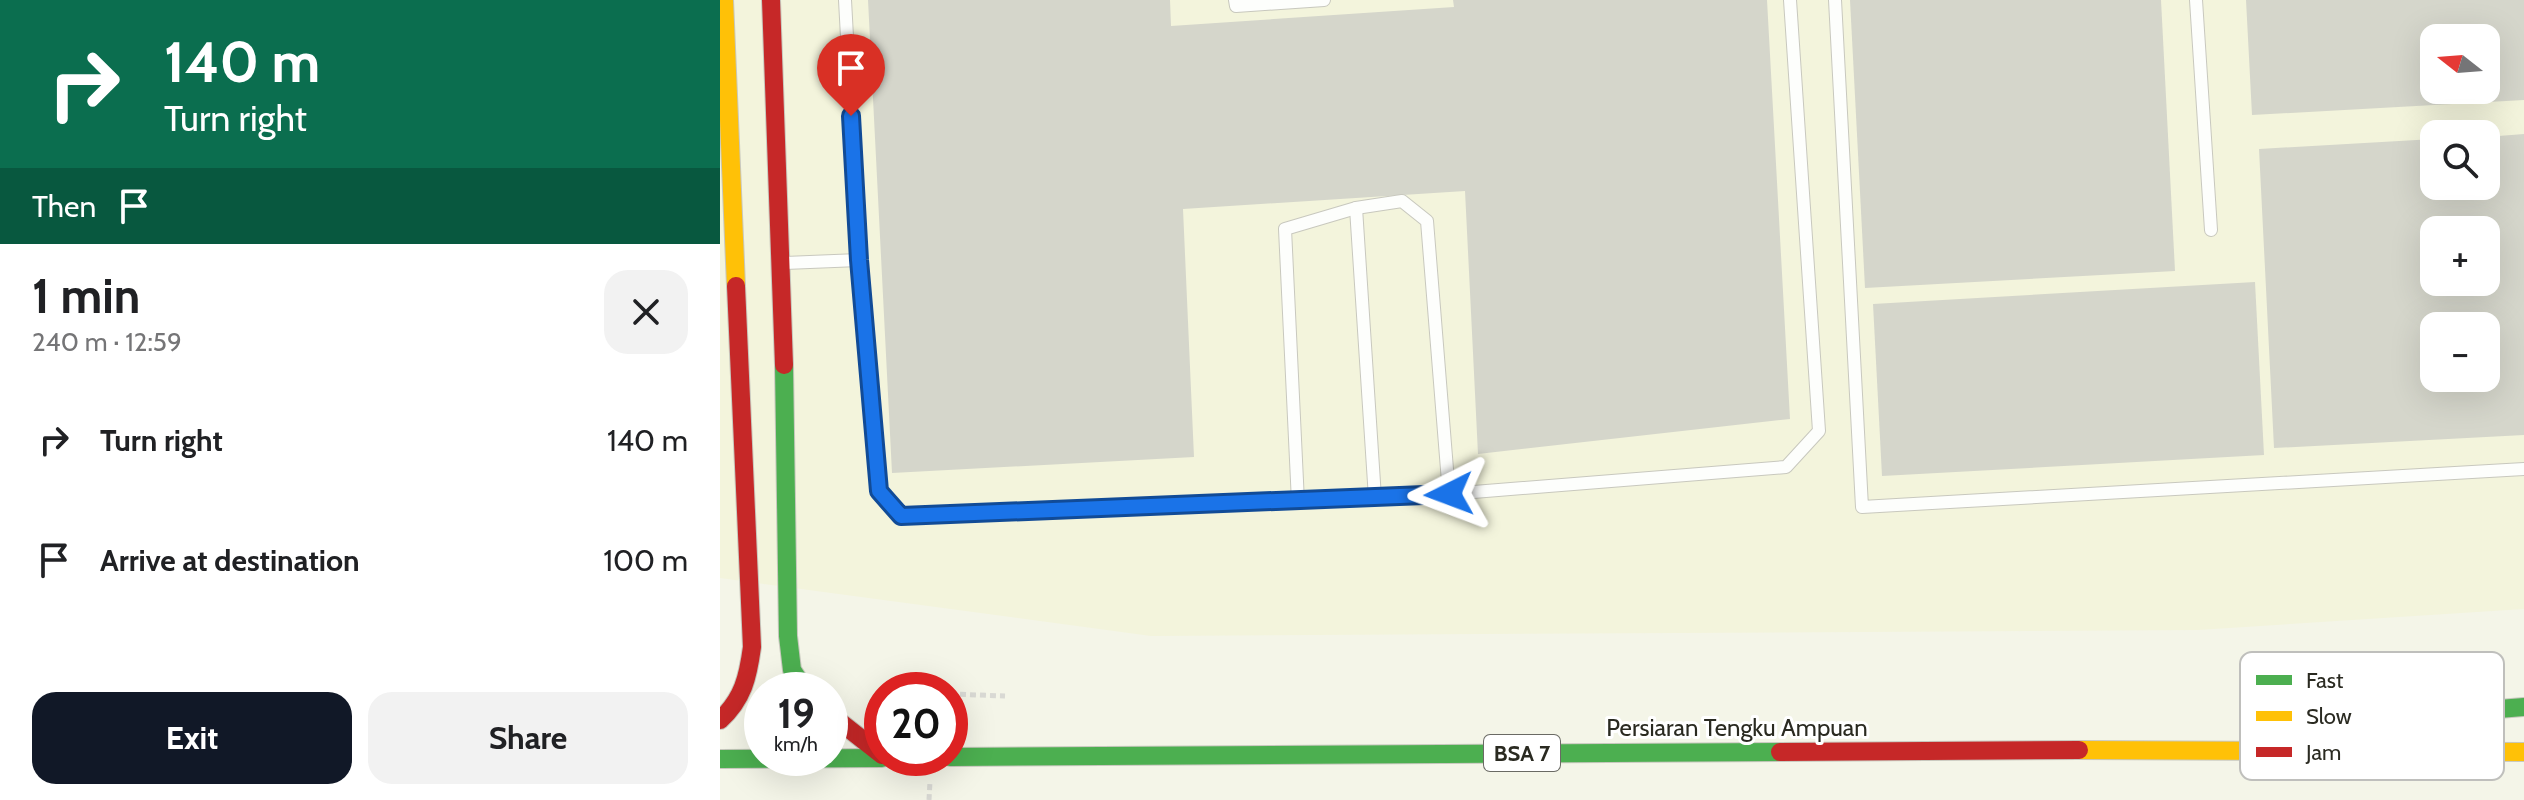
<!DOCTYPE html>
<meta charset="utf-8">
<style>
body{margin:0;font-family:Cabin,sans-serif;background:#f2f2f2;color:#202124;height:100vh;display:flex;flex-direction:column;font-size:30px;white-space:nowrap}
*{box-sizing:border-box;margin:0}
p{font-size:26px;color:#757577}
.icon{flex:none;width:44px;height:44px;fill:none;stroke:currentColor;stroke-width:2;stroke-linecap:round;stroke-linejoin:round}
.map{position:relative;flex:1;overflow:hidden}
.panel{display:flex;flex-direction:column;background:#fff;width:720px}
.panel>*{flex:none}
.top-card{background:#0b6e4f;color:#fff;overflow:hidden}
.needle{width:52px;rotate:287deg}
.fabs{position:absolute;left:1700px;top:24px;display:grid;gap:16px}
.fabs a{display:grid;place-items:center;width:80px;height:80px;border-radius:16px;background:#fff;box-shadow:0 8px 32px #0002;font-size:40px}
.speed{position:absolute;left:24px;top:672px;display:flex;gap:16px;font-size:40px;font-weight:700;text-align:center}
.speed>*{display:grid;place-content:center;width:104px;height:104px;border-radius:50%;background:#fff;box-shadow:0 8px 32px #0002;line-height:1}
.speed small{font-size:20px;font-weight:400}
.speed .limit{border:12px solid #d22;background:#fff;color:#111}
.pin{position:absolute;display:grid;place-items:center;width:68px;height:68px;color:#fff;margin:-82px -34px;border-radius:50% 50% 50% 0;rotate:-45deg;box-shadow:0 0 8px #0007}
.pin .icon{rotate:45deg}
.me{position:absolute;width:88px;margin:-44px;rotate:267deg;stroke-linejoin:round;filter:drop-shadow(0 0 6px #0008)}
.turn{display:flex;align-items:center;gap:28px;height:168px;padding:0 32px;font-size:36px}
.turn .icon{width:104px;height:104px;stroke-width:2.5}
.turn b{display:block;font-size:56px;line-height:68px}
.then{display:flex;align-items:center;height:76px;padding:0 32px;background:#0003;gap:16px;font-size:30px}
.round{display:grid;place-items:center;flex:none;width:84px;height:84px;border-radius:24px;background:#f2f2f2}
.head{display:flex;align-items:center;justify-content:space-between;height:136px;padding:0 32px}
h1{font-size:48px;font-weight:700;line-height:60px}
.cta{display:flex;gap:16px;margin-top:auto;padding:16px 32px}
.cta a{flex:1;height:92px;border-radius:24px;background:#111827;color:#fff;font-size:32px;font-weight:700;line-height:92px;text-align:center}
.cta a+a{background:#f2f2f2;color:#202124}
ul{padding:0;list-style:none}
li{display:flex;align-items:center;gap:24px;height:120px;padding:0 32px}
li div{flex:1}
li b{display:block;font-size:30px}
li em{font-style:normal}
main{display:flex;flex:1;min-height:0}
.map>svg:first-child{display:block}
</style>
<main>
<section class="panel">
<div class="top-card">
<div class="turn"><svg class="icon" aria-label="right" viewBox="0 0 24 24"><path d="M7 20v-9h11M14 6l5 5-5 5"/></svg><div><b>140 m</b>Turn right</div></div>
<div class="then">Then<svg class="icon" aria-label="arrive" viewBox="0 0 24 24"><path d="M6 21V4h12l-3 4 3 4H6"/></svg></div>
</div>
<div class="head"><div><h1>1 min</h1><p>240 m · 12:59</p></div><a class="round"><svg class="icon" aria-label="close" viewBox="0 0 24 24"><path d="M6 6l12 12M18 6L6 18"/></svg></a></div>
<ul>
<li><svg class="icon" aria-label="right" viewBox="0 0 24 24"><path d="M7 20v-9h11M14 6l5 5-5 5"/></svg><div><b>Turn right</b></div><em>140 m</em></li>
<li><svg class="icon" aria-label="arrive" viewBox="0 0 24 24"><path d="M6 21V4h12l-3 4 3 4H6"/></svg><div><b>Arrive at destination</b></div><em>100 m</em></li>
</ul>
<div class="cta"><a>Exit</a><a>Share</a></div>
</section>
<div class="map">
<svg width="1804" height="800" viewBox="0 0 1804 800">
<rect width="100%" height="100%" fill="#f4f5e8"/>
<path fill="#f3f4dc" fill-rule="evenodd" d="M 0,0 L 1804,0 L 1804,609 L 1478,630 L 431,636 L 0,578 ZM 1714,38 L 1766,38 L 1766,90 L 1714,90 ZM 1714,134 L 1766,134 L 1766,186 L 1714,186 ZM 1714,230 L 1766,230 L 1766,282 L 1714,282 ZM 1714,326 L 1766,326 L 1766,378 L 1714,378 Z"/>
<g fill="#d5d6cb" fill-rule="evenodd">
<polygon points="148,0 450,0 451,26 734,7 733,0 1047,0 1070,419 758,454 745,191 463,209 474,457 172,473"/>
<polygon points="1130,0 1441,0 1455,271 1145,288"/>
<path d="M 1526,0 L 1804,0 L 1804,100 L 1532,115 ZM 1714,38 L 1766,38 L 1766,90 L 1714,90 Z"/>
<path d="M 1804,134 L 1804,435 L 1554,448 L 1539,149 L 1714,139 L 1714,186 L 1766,186 L 1766,137 ZM 1714,230 L 1766,230 L 1766,282 L 1714,282 ZM 1714,326 L 1766,326 L 1766,378 L 1714,378 Z"/>
<polygon points="1535,282 1544,455 1162,476 1153,304"/>
</g>
<g fill="none" stroke-linecap="round" stroke-linejoin="round">
<g stroke="#c8c8be" stroke-width="14">
<g id="lane">
<polyline points="125,0 139,260 159,491 181,516 578,502 729,494 1066,467 1099,431 1070,0"/>
<polyline points="515,0 516,6 604,0"/>
<polyline points="1115,0 1142,507 1804,469"/>
<polyline points="1476,0 1491,230"/>
<polyline points="636,208 655,498"/>
<polyline points="65,263 139,260"/>
<polyline points="578,502 565,229 636,208 682,201 707,221 729,494"/>
</g>
</g>
<g stroke="#c8c8be" stroke-width="20">
<g id="fast">
<polyline points="64,365 68,636 72,670 85,690"/>
<polyline points="1532,729 1804,707"/>
<polyline points="230,757 1060,752"/>
<polyline points="0,759 162,758"/>
</g>
</g>
<g stroke="#c8c8be" stroke-width="20">
<g id="slow">
<polyline points="4,0 16,286"/>
<polyline points="1359,750 1804,752"/>
</g>
</g>
<g stroke="#c8c8be" stroke-width="20">
<g id="jam">
<polyline points="51,0 64,365"/>
<polyline points="110,714 162,755"/>
<path d="M 0,720 C 23,699 28,677 32,647 L 16,286"/>
<polyline points="1060,752 1359,750"/>
</g>
</g>
<g stroke="#d9d9d4" stroke-width="5" stroke-dasharray="6 4" stroke-linecap="butt">
<polyline points="230,694 285,696"/>
<polyline points="209,800 210,781"/>
</g>
<use href="#lane" stroke="#fdfefc" stroke-width="12"/>
<use href="#fast" stroke="#4caf50" stroke-width="18"/>
<use href="#slow" stroke="#ffc107" stroke-width="18"/>
<use href="#jam" stroke="#c62828" stroke-width="18"/>
</g>
<g fill="none" stroke-linecap="round" stroke-linejoin="round">
<g stroke="#114b97" stroke-width="20">
<polyline id="route" points="131,116 139,260 159,491 181,516 729,494"/>
</g>
<use href="#route" stroke="#1a73e8" stroke-width="14"/>
</g>
<g text-anchor="middle" stroke-width="6" stroke-linejoin="round" paint-order="stroke">
<rect fill="#fff" stroke="#6a6a64" stroke-width="2" x="764" y="735" width="76" height="36" rx="6"/>
<g font-size="22" font-weight="bold" fill="#2a2a21">
<text x="802" y="761">BSA 7</text>
</g>
<g font-size="24" fill="#2a2a21" stroke="#fff">
<text x="1017" y="736">Persiaran Tengku Ampuan</text>
</g>
</g>
<rect x="1520" y="652" width="264" height="128" rx="12" fill="#fff" stroke="#bfbfbc" stroke-width="2"/>
<rect x="1536" y="675" width="36" height="10" fill="#4caf50"/>
<rect x="1536" y="711" width="36" height="10" fill="#ffc107"/>
<rect x="1536" y="747" width="36" height="10" fill="#c62828"/>
<g font-size="22" fill="#2a2a21">
<text x="1586" y="688">Fast</text>
<text x="1586" y="724">Slow</text>
<text x="1586" y="760">Jam</text>
</g>
</svg>
<div class="fabs">
<a><svg class="needle" viewBox="-14 -14 28 28"><path d="M0-13l5 13h-10z" fill="#e53935"/><path d="M0 13l5-13h-10z" fill="#757577"/></svg></a>
<a><svg class="icon" aria-label="search" viewBox="0 0 24 24"><circle cx="10" cy="10" r="6"/><path d="M15 15l6 6"/></svg></a>
<a>+</a>
<a>−</a>
</div>
<div class="speed"><div>19<small>km/h</small></div><div class="limit">20</div></div>
<div class="pin" style="left:131px;top:116px;background:#d93025"><svg class="icon" aria-label="arrive" viewBox="0 0 24 24"><path d="M6 21V4h12l-3 4 3 4H6"/></svg></div>
<svg class="me" style="left:729px;top:494px" viewBox="-20 -20 40 40"><path d="M0-17L14 15 0 8-14 15z" fill="#1a73e8" stroke="#fff" stroke-width="4"/></svg>
</div>
</main>
